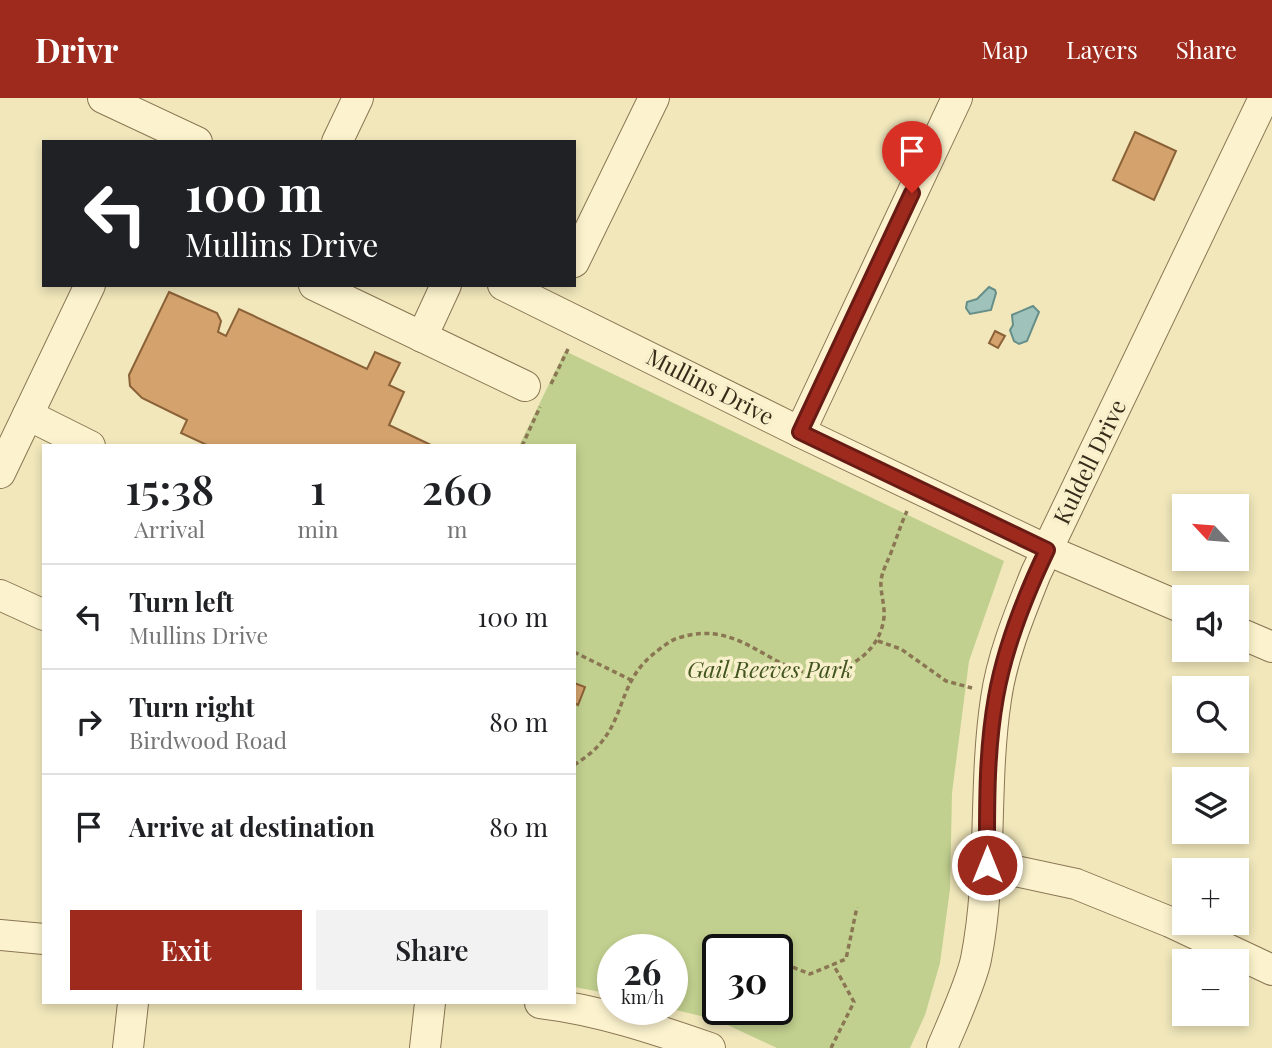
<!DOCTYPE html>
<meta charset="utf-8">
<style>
body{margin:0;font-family:"Playfair Display",serif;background:#f2f2f2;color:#202124;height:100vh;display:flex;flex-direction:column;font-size:26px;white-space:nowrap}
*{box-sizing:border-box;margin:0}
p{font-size:23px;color:#757577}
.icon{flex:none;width:38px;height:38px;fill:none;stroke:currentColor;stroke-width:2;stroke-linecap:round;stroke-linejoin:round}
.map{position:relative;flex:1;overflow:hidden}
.drawer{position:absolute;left:42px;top:346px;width:534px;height:560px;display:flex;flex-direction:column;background:#fff;border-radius:0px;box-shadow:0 4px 10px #0003}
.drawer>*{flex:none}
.top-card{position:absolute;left:42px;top:42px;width:534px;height:147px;border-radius:0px;box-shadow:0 4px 10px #0003;background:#202124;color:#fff;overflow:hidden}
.needle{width:46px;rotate:296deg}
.buttons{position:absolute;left:1172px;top:396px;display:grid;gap:14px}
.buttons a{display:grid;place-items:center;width:77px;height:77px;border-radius:0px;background:#fff;box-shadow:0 4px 10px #0003;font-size:35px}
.speed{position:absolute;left:597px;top:836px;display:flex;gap:14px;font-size:35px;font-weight:700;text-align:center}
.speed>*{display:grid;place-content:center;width:91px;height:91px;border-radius:50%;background:#fff;box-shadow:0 4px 10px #0003;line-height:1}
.speed small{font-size:18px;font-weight:400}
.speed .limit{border:4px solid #111;border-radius:10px;background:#fff;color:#111}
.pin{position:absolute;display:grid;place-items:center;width:60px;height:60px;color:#fff;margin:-72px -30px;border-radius:50% 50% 50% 0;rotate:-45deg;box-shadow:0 0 7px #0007}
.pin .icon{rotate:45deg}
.me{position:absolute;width:77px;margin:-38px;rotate:0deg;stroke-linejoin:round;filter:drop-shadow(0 0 5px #0008)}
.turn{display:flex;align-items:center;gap:24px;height:147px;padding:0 28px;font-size:32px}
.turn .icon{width:91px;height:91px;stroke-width:2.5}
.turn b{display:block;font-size:49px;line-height:60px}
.eta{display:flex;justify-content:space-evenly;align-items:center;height:119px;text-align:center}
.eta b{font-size:42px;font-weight:600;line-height:49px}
.cta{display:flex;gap:14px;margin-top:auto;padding:14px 28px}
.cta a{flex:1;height:80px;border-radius:0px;background:#9e2a1e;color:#fff;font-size:28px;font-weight:600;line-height:80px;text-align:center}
.cta a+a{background:#f2f2f2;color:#202124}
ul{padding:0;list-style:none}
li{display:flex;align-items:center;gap:21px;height:105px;padding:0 28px;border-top:2px solid #e0e0e0}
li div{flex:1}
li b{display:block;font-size:26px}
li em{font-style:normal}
header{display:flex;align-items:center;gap:42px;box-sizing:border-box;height:98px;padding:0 35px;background:#9e2a1e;color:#fff}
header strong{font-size:33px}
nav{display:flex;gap:38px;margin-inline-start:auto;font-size:24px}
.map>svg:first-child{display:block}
</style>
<header>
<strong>Drivr</strong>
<nav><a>Map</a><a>Layers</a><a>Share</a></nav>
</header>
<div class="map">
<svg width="1272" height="950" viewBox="0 0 1272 950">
<rect width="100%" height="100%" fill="#f1e7bb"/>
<path fill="#c1d08e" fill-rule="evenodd" d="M 565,253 L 1004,463 L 969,563 L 952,695 L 950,791 L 940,865 L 925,917 L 910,950 L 777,950 L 717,922 L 672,911 L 672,852 L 612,852 L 612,896 L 574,889 L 574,348 L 519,348 ZM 718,852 L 777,852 L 777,912 L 718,912 Z"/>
<g fill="#9fc2bb" stroke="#678f89" stroke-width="2">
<polygon points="989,189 995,192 996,195 991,212 970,216 966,210 967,204 977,201"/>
<polygon points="1033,208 1039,214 1027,243 1019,246 1014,243 1010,232 1013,227 1012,217"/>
</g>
<g fill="#d3a26d" stroke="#8b6137" stroke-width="2">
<polygon points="1135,34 1176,53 1154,102 1113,82"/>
<polygon points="169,194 217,215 221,223 218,234 226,238 239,211 367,271 375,254 400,265 389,287 404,294 389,327 433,348 209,348 181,335 187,322 142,300 130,288 129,277"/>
<polygon points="995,233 1005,238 998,250 989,245"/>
<polygon points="574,585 585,589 578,607 574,605"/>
</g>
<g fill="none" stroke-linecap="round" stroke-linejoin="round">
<g stroke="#8a7653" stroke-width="32">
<g id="minor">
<polyline points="103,0 197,44"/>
<polyline points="337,44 358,0"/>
<polyline points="574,164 654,0"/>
<polyline points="314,187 525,288"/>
<polyline points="503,187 800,334 1047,452 1185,511"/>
<polyline points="422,239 446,187"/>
<polyline points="28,317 90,348"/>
<polyline points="800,334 957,0"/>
<polyline points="0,375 90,187"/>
<polyline points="0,497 44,517"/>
<polyline points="1237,534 1272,549"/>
<polyline points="987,767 1076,786 1170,824 1272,872"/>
<polyline points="0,837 44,841"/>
<path d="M 540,905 C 599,912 655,931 710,950"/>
<polyline points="128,950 133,905"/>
<polyline points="425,950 430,905"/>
<path d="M 942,950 C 952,926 971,885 976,861 C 993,775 983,687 996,601 C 1002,558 1020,515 1036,475 L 1264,0"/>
</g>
</g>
<g stroke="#8a7653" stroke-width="3.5" stroke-dasharray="5 3.5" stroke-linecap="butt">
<polyline points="551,286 569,249"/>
<polyline points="522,348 540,309"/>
<polyline points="878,543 901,551 946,583 972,590"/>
<polyline points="574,554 631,582"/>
<path d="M 574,667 C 583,661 592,655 599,647 C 626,617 619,582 656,554 C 662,549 671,542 678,540 C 746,518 774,584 828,574 C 856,569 881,549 884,519 C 885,507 880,494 881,482 C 883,471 888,463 892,452 C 897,439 901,426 907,413"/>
<polyline points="777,863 810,876 846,861 857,809"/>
<polyline points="831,950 854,904 833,866"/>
</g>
<use href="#minor" stroke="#fcf3ce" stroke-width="30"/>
</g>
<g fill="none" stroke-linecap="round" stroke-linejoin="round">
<g stroke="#671b14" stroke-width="18">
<path id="route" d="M 912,95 L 800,334 L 1047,452 C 1025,498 1005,548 996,599 C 986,655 987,711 987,767"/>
</g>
<use href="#route" stroke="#9e2a1e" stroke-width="12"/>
</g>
<g text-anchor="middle" stroke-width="7" stroke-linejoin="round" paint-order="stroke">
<g font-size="23" fill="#372b1a" stroke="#f8f0cb">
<text transform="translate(710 289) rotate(27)" y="8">Mullins Drive</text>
<text transform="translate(1090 364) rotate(-64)" y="8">Kuldell Drive</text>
</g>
<g font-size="23" font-style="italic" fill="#42551f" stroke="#f8f0cb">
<text x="770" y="580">Gail Reeves Park</text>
</g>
</g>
</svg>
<div class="buttons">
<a><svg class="needle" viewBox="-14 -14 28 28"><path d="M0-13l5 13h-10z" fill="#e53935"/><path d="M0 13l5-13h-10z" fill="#757577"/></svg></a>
<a><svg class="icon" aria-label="sound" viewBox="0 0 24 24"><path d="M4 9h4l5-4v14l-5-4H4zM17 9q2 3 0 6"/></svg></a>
<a><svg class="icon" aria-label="search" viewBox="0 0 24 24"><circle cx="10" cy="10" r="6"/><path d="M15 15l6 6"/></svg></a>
<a><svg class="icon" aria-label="layers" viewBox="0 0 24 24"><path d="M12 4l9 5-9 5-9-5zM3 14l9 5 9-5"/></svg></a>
<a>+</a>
<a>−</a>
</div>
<div class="speed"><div>26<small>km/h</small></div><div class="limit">30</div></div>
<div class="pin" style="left:912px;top:95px;background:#d93025"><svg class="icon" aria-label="arrive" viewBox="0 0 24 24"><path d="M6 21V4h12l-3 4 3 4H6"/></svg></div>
<svg class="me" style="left:987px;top:767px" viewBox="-20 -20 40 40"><circle r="17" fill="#9e2a1e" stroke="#fff" stroke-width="3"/><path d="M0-11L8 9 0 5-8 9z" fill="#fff"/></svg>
<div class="top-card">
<div class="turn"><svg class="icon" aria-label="left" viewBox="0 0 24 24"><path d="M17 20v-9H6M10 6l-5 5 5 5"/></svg><div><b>100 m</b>Mullins Drive</div></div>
</div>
<section class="drawer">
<div class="eta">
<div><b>15:38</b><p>Arrival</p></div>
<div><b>1</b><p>min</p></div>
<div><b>260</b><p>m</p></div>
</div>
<ul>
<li><svg class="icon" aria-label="left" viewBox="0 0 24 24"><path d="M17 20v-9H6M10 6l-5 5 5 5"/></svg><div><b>Turn left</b><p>Mullins Drive</p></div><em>100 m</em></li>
<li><svg class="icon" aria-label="right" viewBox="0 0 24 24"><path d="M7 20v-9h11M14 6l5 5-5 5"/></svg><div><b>Turn right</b><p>Birdwood Road</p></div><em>80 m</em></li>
<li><svg class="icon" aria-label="arrive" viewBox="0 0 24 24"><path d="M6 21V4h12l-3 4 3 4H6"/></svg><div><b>Arrive at destination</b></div><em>80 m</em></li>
</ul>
<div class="cta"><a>Exit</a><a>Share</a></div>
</section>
</div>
